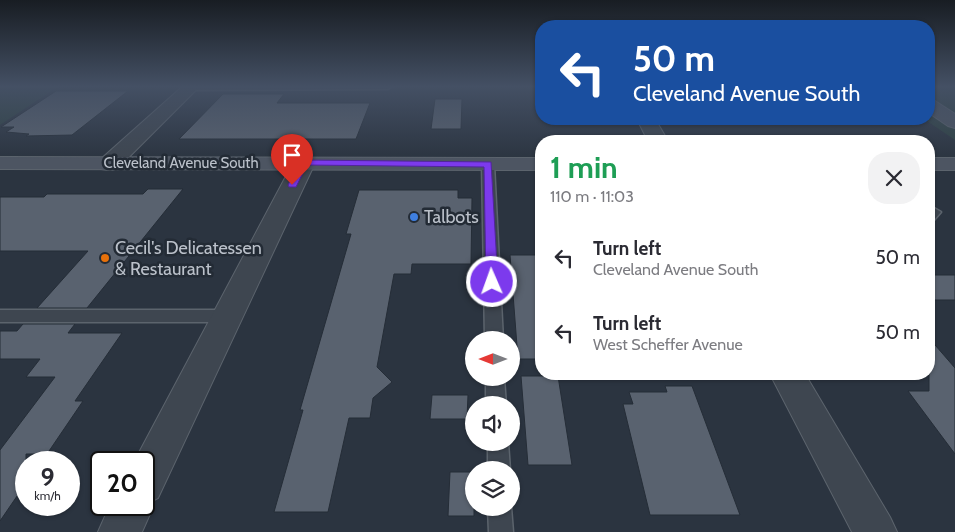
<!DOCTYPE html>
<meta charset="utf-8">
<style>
body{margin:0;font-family:Cabin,sans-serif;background:#f2f2f3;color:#2b2b33;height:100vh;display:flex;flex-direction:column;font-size:19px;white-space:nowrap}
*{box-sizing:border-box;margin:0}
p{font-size:16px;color:#7c7c81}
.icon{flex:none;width:28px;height:28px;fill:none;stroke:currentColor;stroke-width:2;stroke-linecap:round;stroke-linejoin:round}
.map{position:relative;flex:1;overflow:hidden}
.sheet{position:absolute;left:535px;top:135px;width:400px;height:245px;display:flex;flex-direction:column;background:#fff;border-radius:20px;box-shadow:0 1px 4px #0004}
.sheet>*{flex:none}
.top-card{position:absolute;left:535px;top:20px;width:400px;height:105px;border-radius:20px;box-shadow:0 1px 4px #0004;background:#1a4fa0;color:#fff;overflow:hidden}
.needle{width:32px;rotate:270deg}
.buttons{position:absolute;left:465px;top:331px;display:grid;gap:10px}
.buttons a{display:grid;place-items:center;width:55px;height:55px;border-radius:50%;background:#fff;box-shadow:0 1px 4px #0004;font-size:25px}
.speed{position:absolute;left:15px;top:451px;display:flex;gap:10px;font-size:25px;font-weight:700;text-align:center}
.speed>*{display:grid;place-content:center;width:65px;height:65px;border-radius:50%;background:#fff;box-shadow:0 1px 4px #0004;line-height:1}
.speed small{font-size:12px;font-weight:400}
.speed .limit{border:2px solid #111;border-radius:8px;background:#fff;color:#111}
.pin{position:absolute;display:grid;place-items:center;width:42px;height:42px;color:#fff;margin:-51px -21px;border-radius:50% 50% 50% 0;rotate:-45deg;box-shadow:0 0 5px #0007}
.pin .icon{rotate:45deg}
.me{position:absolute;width:55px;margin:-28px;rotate:358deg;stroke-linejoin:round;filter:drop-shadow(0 0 4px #0008)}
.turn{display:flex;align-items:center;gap:18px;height:105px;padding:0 15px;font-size:22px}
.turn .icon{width:65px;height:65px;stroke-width:2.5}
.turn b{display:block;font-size:35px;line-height:42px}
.round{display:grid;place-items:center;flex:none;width:52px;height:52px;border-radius:20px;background:#f2f2f3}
.overview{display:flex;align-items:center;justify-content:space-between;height:85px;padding:0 15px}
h1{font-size:30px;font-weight:800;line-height:38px;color:#1e9e55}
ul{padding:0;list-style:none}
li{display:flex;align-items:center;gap:15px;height:75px;padding:0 15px}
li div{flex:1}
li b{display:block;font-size:19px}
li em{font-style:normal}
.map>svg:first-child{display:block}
</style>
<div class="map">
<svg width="955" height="532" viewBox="0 0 955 532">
<rect width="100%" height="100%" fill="#2b3440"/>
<g fill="#2e4142">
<polygon points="0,86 59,86 0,125"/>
<polygon points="929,86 949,86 955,89 955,140 924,119 929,119"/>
</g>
<g fill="#59626f" stroke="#252d37">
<polygon points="56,91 128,91 72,135 26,136 29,134 6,132 14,127 1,127"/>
<polygon points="223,94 284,94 277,103 370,103 356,139 179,139"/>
<polygon points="435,99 462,99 461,129 431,129"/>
<polygon points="148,189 183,189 87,308 37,308 88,251 0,251 0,197 44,197 47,194 143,194"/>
<polygon points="359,190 458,190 458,198 472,198 471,264 412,264 411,274 394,274 377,367 392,382 373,398 370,418 349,418 328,512 274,512 303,410 300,410 351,234 346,234"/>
<polygon points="510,255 536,255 541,292 541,359 518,359"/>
<rect x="929" y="275" width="26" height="25"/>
<polygon points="23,324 75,324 68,333 122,333 75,401 83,401 47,454 26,454 26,483 0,521 0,450 55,377 26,377 40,359 0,359 0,331 17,331"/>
<polygon points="929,338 955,368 955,454 908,391 929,391"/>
<polygon points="521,376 558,376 572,465 528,465"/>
<polygon points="665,386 692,386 740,515 650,515 623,404 633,404 629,392 667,392"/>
<polygon points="432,395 468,395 467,419 430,419"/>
<polygon points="450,472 474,472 474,516 448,516"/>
</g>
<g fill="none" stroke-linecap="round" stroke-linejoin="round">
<g stroke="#5c646d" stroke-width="3">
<g id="lane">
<polygon points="187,86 393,86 388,89 191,90 188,89"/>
<polygon points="488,161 494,164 503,340 485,340 482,164"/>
<polygon points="934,208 941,212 934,220 929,221 929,210"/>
<polygon points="0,310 226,310 232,312 234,316 232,320 226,322 0,322"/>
<polygon points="486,378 504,378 506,405 486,405"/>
<polygon points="488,442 508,442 510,470 488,470"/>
<polygon points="488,508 511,507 513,532 489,532"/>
</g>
</g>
<g stroke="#5c646d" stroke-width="2">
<g id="street">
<polygon points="183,86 200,86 117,169 109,170 101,169 98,164 101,159"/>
<polygon points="637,119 655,119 668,141 648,141"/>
<polygon points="304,157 312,158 315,163 158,498 152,501 154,505 142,532 98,532 110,505 144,505 144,462 134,462 293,163 296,158"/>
<polygon points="770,374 805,374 890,517 897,532 852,532"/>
</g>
</g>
<g stroke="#5c646d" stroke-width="2">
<g id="secondary">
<polygon points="929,100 935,101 955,114 955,128 948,126 929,113"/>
<polygon points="0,157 541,158 541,170 0,169"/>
<rect x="929" y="158" width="26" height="12"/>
</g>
</g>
<use href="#lane" fill="#3e4650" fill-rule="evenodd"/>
<use href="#street" fill="#3e4650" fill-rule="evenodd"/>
<use href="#secondary" fill="#4d5562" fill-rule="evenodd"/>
</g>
<linearGradient id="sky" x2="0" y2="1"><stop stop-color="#181d23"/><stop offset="0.54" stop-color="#445064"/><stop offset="1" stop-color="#445064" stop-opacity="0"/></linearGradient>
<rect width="955" height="160" fill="url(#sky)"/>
<polygon fill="#7c3aed" stroke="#51269a" points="304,160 491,162 498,282 496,285 488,285 486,282 484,167 307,165 296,187 289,187 288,185 299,163"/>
<circle fill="#3f7fe0" stroke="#232b35" stroke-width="2" cx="414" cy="217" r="5"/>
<circle fill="#e8710a" stroke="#232b35" stroke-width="2" cx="105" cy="258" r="5"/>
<g text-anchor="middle" stroke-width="5" stroke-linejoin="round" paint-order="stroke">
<g font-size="15" fill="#bbc1ca" stroke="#232b35">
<text x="181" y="168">Cleveland Avenue South</text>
</g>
<g font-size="18" fill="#bbc1ca" stroke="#232b35" text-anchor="start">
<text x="424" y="223">Talbots</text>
<text x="115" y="254">Cecil's Delicatessen<tspan x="115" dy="21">&amp; Restaurant</tspan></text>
</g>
</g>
</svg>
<div class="buttons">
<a><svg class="needle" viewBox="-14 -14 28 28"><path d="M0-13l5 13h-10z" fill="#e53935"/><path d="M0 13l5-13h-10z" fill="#7c7c81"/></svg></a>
<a><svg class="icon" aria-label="sound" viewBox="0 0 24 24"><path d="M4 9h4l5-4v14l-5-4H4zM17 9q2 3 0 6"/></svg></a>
<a><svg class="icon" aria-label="layers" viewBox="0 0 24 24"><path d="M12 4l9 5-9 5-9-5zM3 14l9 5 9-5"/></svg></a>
</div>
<div class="speed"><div>9<small>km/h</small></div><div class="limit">20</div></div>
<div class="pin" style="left:292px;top:185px;background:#d93025"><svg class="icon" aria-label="arrive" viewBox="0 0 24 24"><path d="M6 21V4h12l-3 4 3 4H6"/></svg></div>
<svg class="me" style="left:492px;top:282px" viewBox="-20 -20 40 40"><circle r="17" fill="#7c3aed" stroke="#fff" stroke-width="3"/><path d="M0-11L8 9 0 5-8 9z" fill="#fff"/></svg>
<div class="top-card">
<div class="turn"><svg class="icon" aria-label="left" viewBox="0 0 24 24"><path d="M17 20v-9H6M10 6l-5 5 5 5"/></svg><div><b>50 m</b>Cleveland Avenue South</div></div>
</div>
<section class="sheet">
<div class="overview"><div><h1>1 min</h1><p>110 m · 11:03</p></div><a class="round"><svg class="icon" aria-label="close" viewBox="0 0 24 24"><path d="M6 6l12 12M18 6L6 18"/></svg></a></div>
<ul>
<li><svg class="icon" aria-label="left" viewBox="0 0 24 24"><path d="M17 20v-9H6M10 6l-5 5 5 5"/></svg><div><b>Turn left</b><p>Cleveland Avenue South</p></div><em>50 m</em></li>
<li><svg class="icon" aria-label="left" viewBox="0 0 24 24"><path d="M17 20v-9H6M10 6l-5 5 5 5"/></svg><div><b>Turn left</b><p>West Scheffer Avenue</p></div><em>50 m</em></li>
</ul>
</section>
</div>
